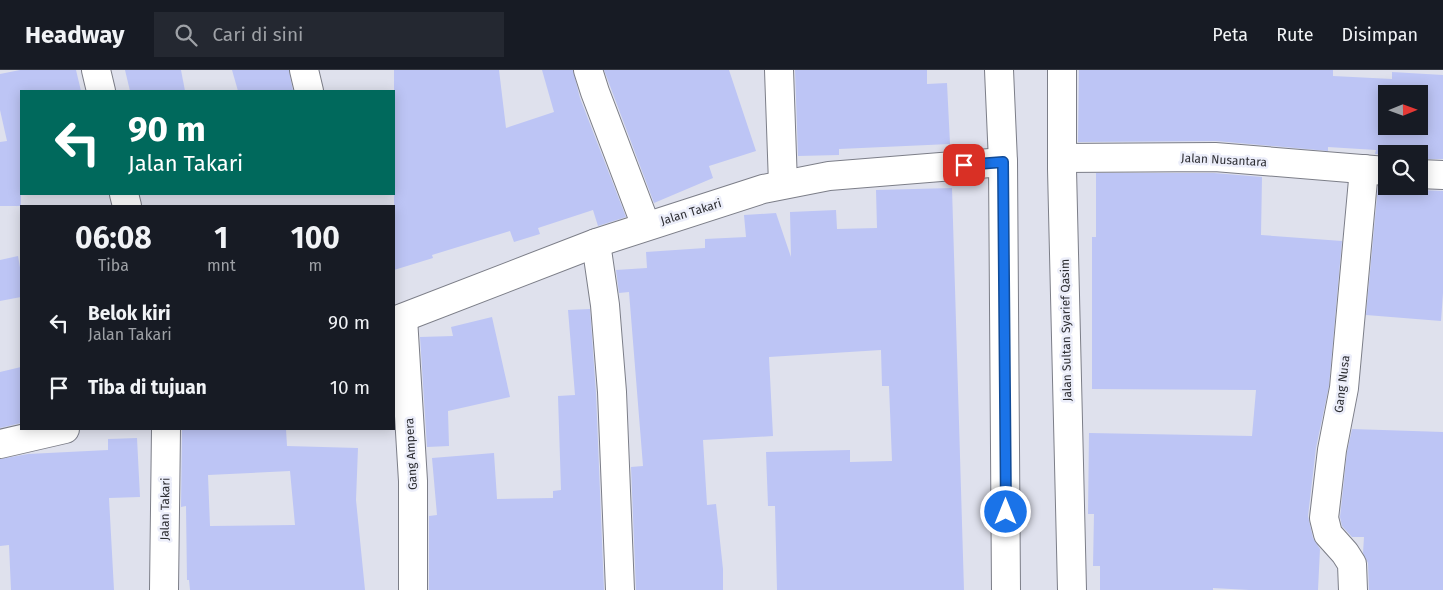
<!DOCTYPE html>
<html lang="id">
<style>
body{margin:0;font-family:"Fira Sans",sans-serif;background:#242831;color:#f1f3f6;height:100vh;display:flex;flex-direction:column;font-size:19px;white-space:nowrap}
*{box-sizing:border-box;margin:0}
p{font-size:16px;color:#9ea1a6}
.icon{flex:none;width:28px;height:28px;fill:none;stroke:currentColor;stroke-width:2;stroke-linecap:round;stroke-linejoin:round}
.map{position:relative;flex:1;overflow:hidden}
.sheet{position:absolute;left:20px;top:135px;width:375px;height:225px;display:flex;flex-direction:column;background:#171b24;border-radius:0px;box-shadow:0 2px 12px #0003}
.sheet>*{flex:none}
.banner{position:absolute;left:20px;top:20px;width:375px;height:105px;border-radius:0px;box-shadow:0 2px 12px #0003;background:#00695c;color:#fff;overflow:hidden}
.needle{width:32px;rotate:89deg}
.tools{position:absolute;left:1378px;top:15px;display:grid;gap:10px}
.tools a{display:grid;place-items:center;width:50px;height:50px;border-radius:0px;background:#171b24;box-shadow:0 2px 12px #0003;font-size:25px}
.pin{position:absolute;display:grid;place-items:center;width:42px;height:42px;color:#fff;margin:-21px;border-radius:10px;box-shadow:0 2px 8px #0006}
.me{position:absolute;width:55px;margin:-28px;rotate:0deg;stroke-linejoin:round;filter:drop-shadow(0 0 4px #0008)}
.turn{display:flex;align-items:center;gap:18px;height:105px;padding:0 25px;font-size:22px}
.turn .icon{width:65px;height:65px;stroke-width:2.5}
.turn b{display:block;font-size:35px;line-height:42px}
.eta{display:flex;justify-content:space-evenly;align-items:center;height:85px;text-align:center}
.eta b{font-size:30px;font-weight:700;line-height:35px}
ul{padding:0;list-style:none}
li{display:flex;align-items:center;gap:15px;height:65px;padding:0 25px}
li div{flex:1}
li b{display:block;font-size:19px}
li em{font-style:normal}
header{display:flex;align-items:center;gap:30px;box-sizing:border-box;height:70px;padding:0 25px;background:#171b24;border-bottom:1px solid #363941}
header strong{font-size:24px}
nav{display:flex;gap:28px;margin-inline-start:auto;font-size:18px}
.search{width:350px;height:45px;background:#242831;display:flex;align-items:center;gap:12px;box-sizing:border-box;padding:0 18px;border-radius:0px;color:#9ea1a6;font-size:19px}
.map>svg:first-child{display:block}
</style>
<header>
<strong>Headway</strong>
<div class="search"><svg class="icon" aria-label="search" viewBox="0 0 24 24"><circle cx="10" cy="10" r="6"/><path d="M15 15l6 6"/></svg>Cari di sini</div>
<nav><a>Peta</a><a>Rute</a><a>Disimpan</a></nav>
</header>
<div class="map">
<svg width="1443" height="520" viewBox="0 0 1443 520">
<rect width="100%" height="100%" fill="#dfe1ed"/>
<g fill="#bdc5f5" fill-rule="evenodd">
<polygon points="20,0 76,0 81,21 21,21 21,136 0,136 0,72 7,71 0,40 0,4"/>
<polygon points="125,0 181,0 185,21 130,21"/>
<polygon points="232,0 289,0 293,21 238,21"/>
<polygon points="394,0 499,0 506,58 554,42 542,0 573,0 580,28 626,147 598,156 593,140 538,158 540,164 514,172 510,161 432,185 433,188 394,200"/>
<polygon points="604,0 729,0 756,81 709,96 713,108 654,133"/>
<polygon points="795,0 927,0 927,14 947,13 950,74 839,79 839,85 798,86"/>
<path d="M 1079,0 L 1333,0 L 1333,6 L 1392,9 L 1392,2 L 1443,5 L 1443,89 L 1419,89 L 1419,84 L 1375,84 L 1376,80 L 1328,77 L 1328,81 L 1216,71 L 1078,72 ZM 1386,24 L 1419,24 L 1419,56 L 1386,56 Z"/>
<polygon points="1096,103 1214,103 1262,107 1261,165 1342,171 1329,316 1316,378 1308,446 1313,468 1320,479 1318,520 1249,520 1213,518 1213,520 1100,520 1100,496 1093,496 1094,444 1088,444 1089,363 1252,366 1256,320 1092,319 1092,167 1096,167"/>
<polygon points="1378,116 1410,116 1418,120 1443,121 1443,223 1441,251 1366,245"/>
<polygon points="952,118 964,520 777,520 775,436 768,436 766,382 850,380 850,392 892,391 889,316 882,316 881,280 769,287 773,366 703,370 707,435 716,434 723,499 723,520 636,520 631,397 643,396 629,222 619,223 616,200 647,198 646,182 705,178 705,169 746,167 744,145 776,143 791,187 790,142 836,140 837,159 877,158 876,120"/>
<polygon points="18,186 21,203 21,227 0,231 0,190"/>
<polygon points="590,239 596,323 604,520 429,520 429,446 437,445 432,388 494,383 497,429 553,428 553,421 561,420 558,326 575,325 568,240"/>
<polygon points="492,247 510,327 448,341 449,376 427,377 420,267 453,266 451,257"/>
<polygon points="21,297 21,353 0,358 0,302"/>
<path d="M 182,359 L 286,359 L 287,376 L 358,378 L 356,430 L 365,520 L 190,520 L 189,510 L 187,510 L 186,436 L 181,437 ZM 290,401 L 295,455 L 210,456 L 208,405 Z"/>
<polygon points="1352,359 1443,362 1443,520 1369,520 1368,493 1363,483 1364,467 1352,467 1342,456 1340,447 1347,382"/>
<polygon points="137,368 140,427 109,428 114,520 11,520 9,475 0,476 0,389 28,384 108,380 108,369"/>
</g>
<g fill="none" stroke-linecap="round" stroke-linejoin="round">
<g stroke="#7c7e88" stroke-width="30">
<g id="minor">
<polyline points="96,0 101,21"/>
<polyline points="304,0 309,21"/>
<polyline points="588,0 595,22 646,156"/>
<polyline points="779,0 783,114"/>
<polyline points="999,0 1003,92 1006,520"/>
<polyline points="1062,0 1062,99 1072,520"/>
<polyline points="1062,88 1215,87 1386,101"/>
<polyline points="1419,104 1443,105"/>
<polyline points="124,124 127,136"/>
<polyline points="596,173 605,235 612,322 620,520"/>
<polyline points="403,248 413,411 413,520"/>
<polyline points="394,251 596,173 763,119 829,106 1003,92"/>
<polyline points="0,374 65,359"/>
<polyline points="164,520 166,359"/>
<polyline points="1353,520 1352,494 1345,483 1328,464 1324,448 1332,380 1344,318 1364,99"/>
</g>
</g>
<use href="#minor" stroke="#fff" stroke-width="28"/>
</g>
<g fill="none" stroke-linecap="round" stroke-linejoin="round">
<g stroke="#114b97" stroke-width="12">
<polyline id="route" points="964,95 1003,92 1006,442"/>
</g>
<use href="#route" stroke="#1a73e8" stroke-width="9"/>
</g>
<g text-anchor="middle" stroke-width="5" stroke-linejoin="round" paint-order="stroke">
<g font-size="12" fill="#2c2d32" stroke="#eceefa">
<text transform="translate(1224 90) rotate(3)" y="4">Jalan Nusantara</text>
<text transform="translate(691 142) rotate(-17)" y="4">Jalan Takari</text>
<text transform="translate(1066 260) rotate(-91)" y="4">Jalan Sultan Syarief Qasim</text>
<text transform="translate(1342 314) rotate(-83)" y="4">Gang Nusa</text>
<text transform="translate(411 384) rotate(-93)" y="4">Gang Ampera</text>
<text transform="translate(165 439) rotate(-89)" y="4">Jalan Takari</text>
</g>
</g>
</svg>
<div class="tools">
<a><svg class="needle" viewBox="-14 -14 28 28"><path d="M0-13l5 13h-10z" fill="#e53935"/><path d="M0 13l5-13h-10z" fill="#9ea1a6"/></svg></a>
<a><svg class="icon" aria-label="search" viewBox="0 0 24 24"><circle cx="10" cy="10" r="6"/><path d="M15 15l6 6"/></svg></a>
</div>
<div class="pin" style="left:964px;top:95px;background:#d93025"><svg class="icon" aria-label="arrive" viewBox="0 0 24 24"><path d="M6 21V4h12l-3 4 3 4H6"/></svg></div>
<svg class="me" style="left:1006px;top:442px" viewBox="-20 -20 40 40"><circle r="17" fill="#1a73e8" stroke="#fff" stroke-width="3"/><path d="M0-11L8 9 0 5-8 9z" fill="#fff"/></svg>
<div class="banner">
<div class="turn"><svg class="icon" aria-label="left" viewBox="0 0 24 24"><path d="M17 20v-9H6M10 6l-5 5 5 5"/></svg><div><b>90 m</b>Jalan Takari</div></div>
</div>
<section class="sheet">
<div class="eta">
<div><b>06:08</b><p>Tiba</p></div>
<div><b>1</b><p>mnt</p></div>
<div><b>100</b><p>m</p></div>
</div>
<ul>
<li><svg class="icon" aria-label="left" viewBox="0 0 24 24"><path d="M17 20v-9H6M10 6l-5 5 5 5"/></svg><div><b>Belok kiri</b><p>Jalan Takari</p></div><em>90 m</em></li>
<li><svg class="icon" aria-label="arrive" viewBox="0 0 24 24"><path d="M6 21V4h12l-3 4 3 4H6"/></svg><div><b>Tiba di tujuan</b></div><em>10 m</em></li>
</ul>
</section>
</div>
